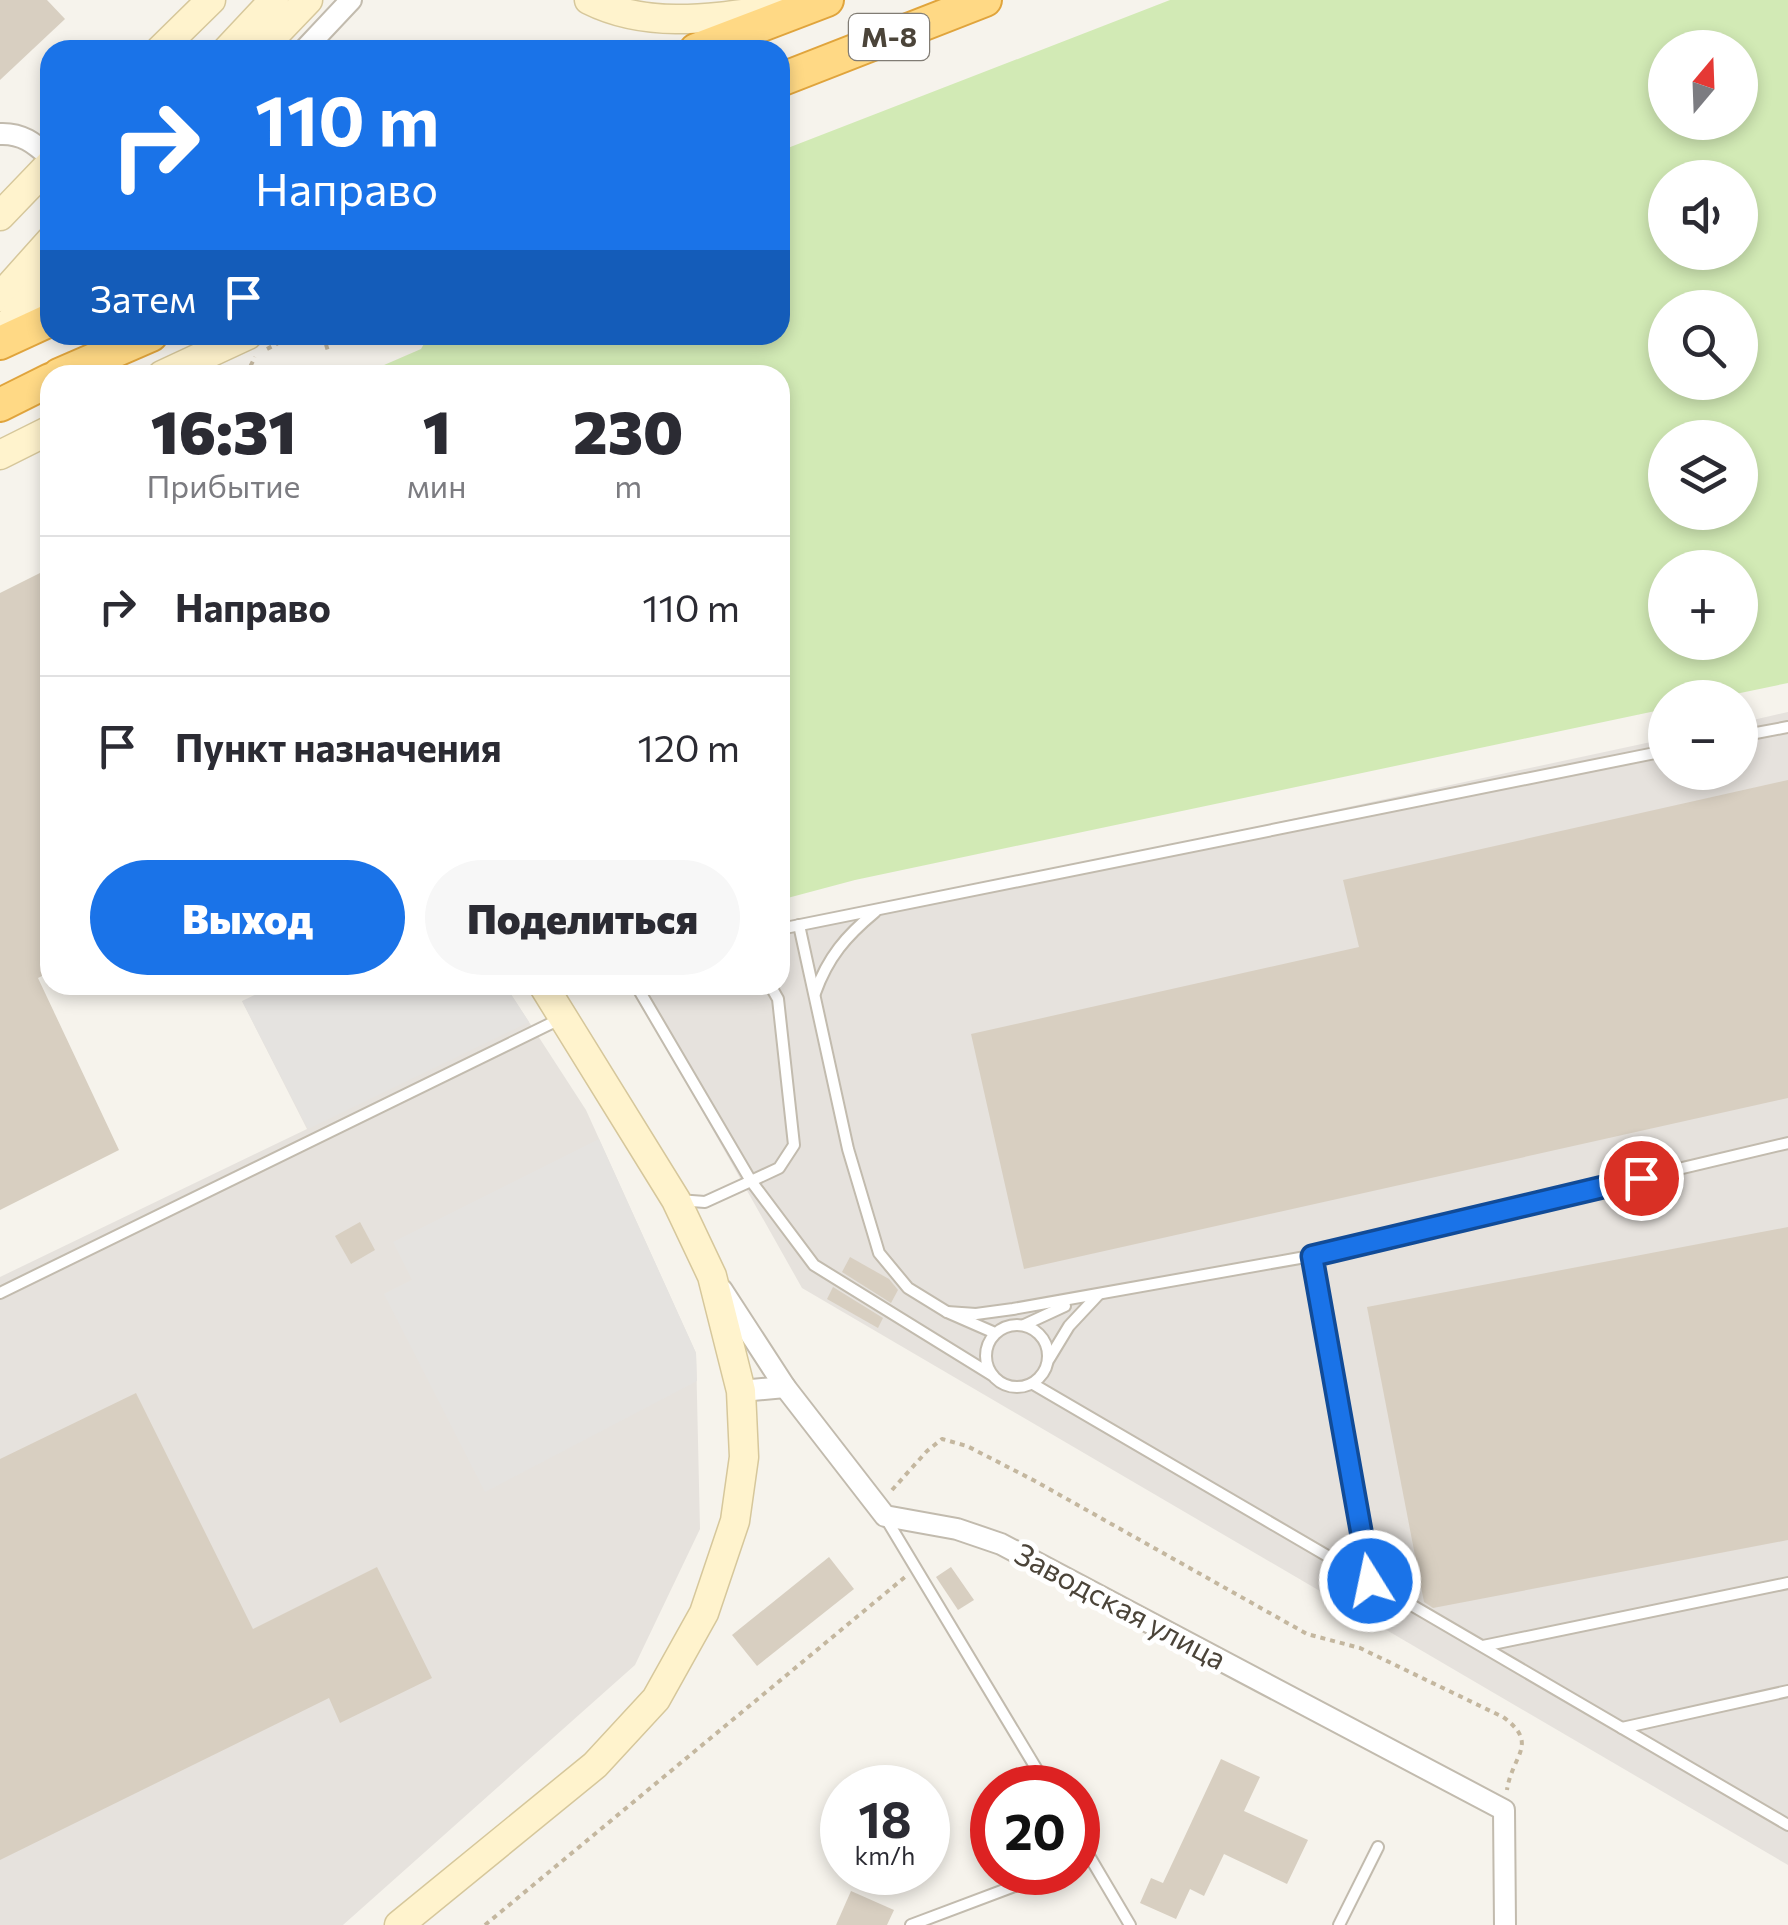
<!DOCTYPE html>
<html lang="ru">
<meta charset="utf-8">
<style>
body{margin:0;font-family:Commissioner,sans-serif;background:#f7f7f7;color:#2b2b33;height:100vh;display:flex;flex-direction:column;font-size:38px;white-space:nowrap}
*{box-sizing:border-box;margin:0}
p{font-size:32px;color:#7c7c81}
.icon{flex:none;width:55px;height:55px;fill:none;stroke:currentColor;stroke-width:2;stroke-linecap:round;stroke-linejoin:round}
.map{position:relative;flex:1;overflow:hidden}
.side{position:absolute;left:40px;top:365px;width:750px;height:630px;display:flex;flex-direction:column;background:#fff;border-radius:30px;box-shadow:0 5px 15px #0003}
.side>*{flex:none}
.hud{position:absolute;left:40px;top:40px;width:750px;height:305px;border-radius:30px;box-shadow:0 5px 15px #0003;background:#1a73e8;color:#fff;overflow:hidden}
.needle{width:65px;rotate:19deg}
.fabs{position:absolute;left:1648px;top:30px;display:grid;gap:20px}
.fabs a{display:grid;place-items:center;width:110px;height:110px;border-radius:50%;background:#fff;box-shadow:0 5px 15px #0003;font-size:50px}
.speed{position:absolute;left:820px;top:1765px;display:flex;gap:20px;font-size:50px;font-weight:700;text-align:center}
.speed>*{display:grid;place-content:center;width:130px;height:130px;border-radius:50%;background:#fff;box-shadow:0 5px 15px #0003;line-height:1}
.speed small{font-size:25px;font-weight:400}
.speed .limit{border:15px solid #d22;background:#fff;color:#111}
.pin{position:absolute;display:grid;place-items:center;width:85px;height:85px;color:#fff;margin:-42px;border:5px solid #fff;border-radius:50%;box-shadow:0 2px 10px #0007}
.me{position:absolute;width:110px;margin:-55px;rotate:350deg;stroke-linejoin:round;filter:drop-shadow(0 0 8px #0008)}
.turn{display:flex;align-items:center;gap:35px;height:210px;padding:0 50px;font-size:45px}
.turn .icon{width:130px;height:130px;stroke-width:2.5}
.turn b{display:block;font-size:70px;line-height:85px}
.then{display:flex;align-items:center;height:95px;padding:0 50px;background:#0003;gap:20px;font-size:38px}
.eta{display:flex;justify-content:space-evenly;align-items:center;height:170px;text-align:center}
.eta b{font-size:60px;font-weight:800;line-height:70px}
.cta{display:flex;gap:20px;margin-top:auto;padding:20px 50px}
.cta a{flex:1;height:115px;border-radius:60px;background:#1a73e8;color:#fff;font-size:40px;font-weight:800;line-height:115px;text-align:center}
.cta a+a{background:#f7f7f7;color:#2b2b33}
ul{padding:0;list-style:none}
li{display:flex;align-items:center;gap:30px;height:140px;padding:0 50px;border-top:2px solid #e1e1e2}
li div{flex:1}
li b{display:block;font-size:38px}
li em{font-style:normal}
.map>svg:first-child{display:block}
</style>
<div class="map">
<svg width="1788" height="1925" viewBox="0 0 1788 1925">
<rect width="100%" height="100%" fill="#f6f3ec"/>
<g fill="#e6e2dd">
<polygon points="1788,712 1788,1865 802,1288 631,985 780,985 780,929 1665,739 1665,772 1740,772 1740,723"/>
<polygon points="505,985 586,1110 696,1353 700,1529 635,1665 343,1925 0,1925 0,1277 307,1129 242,1001"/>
</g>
<path fill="#d2eab5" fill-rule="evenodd" d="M 1170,0 L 1788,0 L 1788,683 L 1721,697 L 1665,698 L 1665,709 L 855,880 L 780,900 L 780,375 L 361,375 L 421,349 L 429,335 L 780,335 L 780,151 ZM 1665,48 L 1740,48 L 1740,122 L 1665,122 ZM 1665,178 L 1740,178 L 1740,252 L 1665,252 ZM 1665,308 L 1740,308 L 1740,382 L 1665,382 ZM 1665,438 L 1740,438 L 1740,512 L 1665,512 ZM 1665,568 L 1740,568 L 1740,642 L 1665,642 Z"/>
<g fill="#e5e3e0">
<polygon points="275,985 505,985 529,1022 308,1129 242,1001"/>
<polygon points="599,1139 696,1353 697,1381 485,1492 384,1294 412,1280 393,1242"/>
</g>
<g fill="#d8cfc1">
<polygon points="0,0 47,0 65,19 0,80"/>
<polygon points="50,568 50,972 38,978 119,1150 0,1210 0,593"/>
<polygon points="1788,780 1788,1098 1024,1269 971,1034 1359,947 1343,880"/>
<polygon points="360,1222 375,1250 351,1264 335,1236"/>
<polygon points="1788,1227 1788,1540 1433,1608 1424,1602 1367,1307"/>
<polygon points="850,1257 889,1279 898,1290 891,1303 842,1272"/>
<polygon points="833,1287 883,1318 878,1328 827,1299"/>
<polygon points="136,1393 253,1629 377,1567 432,1678 340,1723 329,1698 0,1860 0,1459"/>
<polygon points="829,1557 854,1589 757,1666 732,1635"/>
<polygon points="951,1567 974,1600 958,1610 936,1577"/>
<polygon points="1221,1759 1260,1777 1244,1811 1308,1840 1287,1884 1224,1854 1204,1896 1190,1889 1176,1919 1140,1903 1151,1878 1163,1883"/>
<polygon points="851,1891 894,1910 887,1925 836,1925"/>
</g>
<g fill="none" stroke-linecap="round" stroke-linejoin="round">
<g stroke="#c2bbae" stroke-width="14">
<g id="service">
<polyline points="1740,736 1788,727"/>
<polyline points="799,925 848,1149 879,1253 908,1288 947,1312 995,1333"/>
<polyline points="780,929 1665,751"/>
<polyline points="636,985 751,1181 814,1265 992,1375"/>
<path d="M 815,993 C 828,957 846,936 875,912"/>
<polyline points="678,1200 705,1202 751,1181 779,1168 794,1145 778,999 770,985"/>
<polyline points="1311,1256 1370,1581"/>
<polyline points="0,1293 562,1018"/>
<polyline points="947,1312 976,1314 1013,1309 1311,1256 1788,1143"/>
<circle cx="1017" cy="1356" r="31"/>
<polyline points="1024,1325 1065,1306"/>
<polyline points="1049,1359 1069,1326 1098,1295"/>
<polyline points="1033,1384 1788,1825"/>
<polyline points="885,1517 1048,1788"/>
<polyline points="1483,1646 1788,1583"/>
<polyline points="1622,1728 1788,1691"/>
<polyline points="1078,1837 1130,1925"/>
<polyline points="911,1925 1052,1872"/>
<polyline points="1339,1925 1378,1847"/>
</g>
</g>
<g stroke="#c2bbae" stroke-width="24">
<g id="minor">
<polyline points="304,50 351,0"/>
<path d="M 0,134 C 22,133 34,143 50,157"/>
<polyline points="722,1290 785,1387 885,1516 957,1529 1001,1544 1504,1810 1505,1925"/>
<polyline points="741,1391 785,1387"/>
</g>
</g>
<g stroke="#d6c79b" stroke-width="31">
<g id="secondary">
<path d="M 589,0 C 651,31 719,17 785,8"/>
<polyline points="160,50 211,0"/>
<polyline points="227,50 274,0"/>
<polyline points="260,50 308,0"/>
<polyline points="0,216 50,164"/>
<polyline points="0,297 50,241"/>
<polyline points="0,333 50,277"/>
<polyline points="162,375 248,335"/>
<polyline points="0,455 50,430"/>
<polyline points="399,1925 595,1765 656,1699 704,1613 735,1521 744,1457 741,1391 712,1276 676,1200 543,985"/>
</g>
</g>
<g stroke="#e0a43c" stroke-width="36">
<g id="trunk">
<polyline points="696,50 827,0"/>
<polyline points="780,80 985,0"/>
<polyline points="0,343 50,320"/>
<polyline points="59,375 151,335"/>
<polyline points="0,405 50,380"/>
</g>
</g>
<g stroke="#c4b79f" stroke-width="4" stroke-dasharray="5 5" stroke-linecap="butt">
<polyline points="323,335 329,354"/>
<polyline points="356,335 358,341"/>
<polyline points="267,349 293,335"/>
<polyline points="246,375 255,357"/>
<path d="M 892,1490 L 927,1451 L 942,1439 L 967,1446 L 1035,1481 L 1307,1634 L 1360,1648 L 1503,1717 C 1540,1744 1512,1755 1507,1790"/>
<polyline points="485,1925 905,1577"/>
</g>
<use href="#service" stroke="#fff" stroke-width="10"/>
<use href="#minor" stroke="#fff" stroke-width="20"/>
<use href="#secondary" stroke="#fff3cd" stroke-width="28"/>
<use href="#trunk" stroke="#ffd985" stroke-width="32"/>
</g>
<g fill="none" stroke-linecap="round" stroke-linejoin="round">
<g stroke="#114b97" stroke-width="25">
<polyline id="route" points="1370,1581 1312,1256 1641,1178"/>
</g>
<use href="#route" stroke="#1a73e8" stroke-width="18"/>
</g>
<g text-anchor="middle" stroke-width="10" stroke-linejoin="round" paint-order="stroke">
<rect fill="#fff" stroke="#817c74" stroke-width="2.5" x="849" y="14" width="80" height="46" rx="8"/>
<g font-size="28" font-weight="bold" fill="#4b4439">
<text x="889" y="47">М-8</text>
</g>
<g font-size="30" fill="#4b4439" stroke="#fff">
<text transform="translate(1120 1607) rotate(28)" y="10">Заводская улица</text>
</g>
</g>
</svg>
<div class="fabs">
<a><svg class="needle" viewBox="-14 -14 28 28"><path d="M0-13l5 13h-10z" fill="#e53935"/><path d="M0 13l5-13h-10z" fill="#7c7c81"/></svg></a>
<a><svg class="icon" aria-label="sound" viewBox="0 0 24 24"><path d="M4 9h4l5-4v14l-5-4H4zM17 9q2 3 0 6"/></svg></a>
<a><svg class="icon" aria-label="search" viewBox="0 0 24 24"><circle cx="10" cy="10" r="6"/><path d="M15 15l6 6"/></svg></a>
<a><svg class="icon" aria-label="layers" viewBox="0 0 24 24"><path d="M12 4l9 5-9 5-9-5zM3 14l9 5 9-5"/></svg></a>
<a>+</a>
<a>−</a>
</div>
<div class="speed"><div>18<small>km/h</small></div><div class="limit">20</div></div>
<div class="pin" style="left:1641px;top:1178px;background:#d93025"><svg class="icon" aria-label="arrive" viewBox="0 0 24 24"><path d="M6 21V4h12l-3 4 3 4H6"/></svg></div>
<svg class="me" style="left:1370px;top:1581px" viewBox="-20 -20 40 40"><circle r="17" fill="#1a73e8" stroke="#fff" stroke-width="3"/><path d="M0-11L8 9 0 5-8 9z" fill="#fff"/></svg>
<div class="hud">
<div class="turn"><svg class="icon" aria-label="right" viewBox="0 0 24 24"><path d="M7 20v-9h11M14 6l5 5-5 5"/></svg><div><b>110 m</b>Направо</div></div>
<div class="then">Затем<svg class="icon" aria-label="arrive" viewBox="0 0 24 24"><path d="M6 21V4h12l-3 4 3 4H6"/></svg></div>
</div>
<section class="side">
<div class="eta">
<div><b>16:31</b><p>Прибытие</p></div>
<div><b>1</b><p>мин</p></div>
<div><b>230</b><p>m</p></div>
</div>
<ul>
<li><svg class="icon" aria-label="right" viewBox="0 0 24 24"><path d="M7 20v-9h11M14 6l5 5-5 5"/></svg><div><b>Направо</b></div><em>110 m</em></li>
<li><svg class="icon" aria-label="arrive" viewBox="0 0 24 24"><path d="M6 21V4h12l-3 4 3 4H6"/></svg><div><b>Пункт назначения</b></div><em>120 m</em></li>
</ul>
<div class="cta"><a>Выход</a><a>Поделиться</a></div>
</section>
</div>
